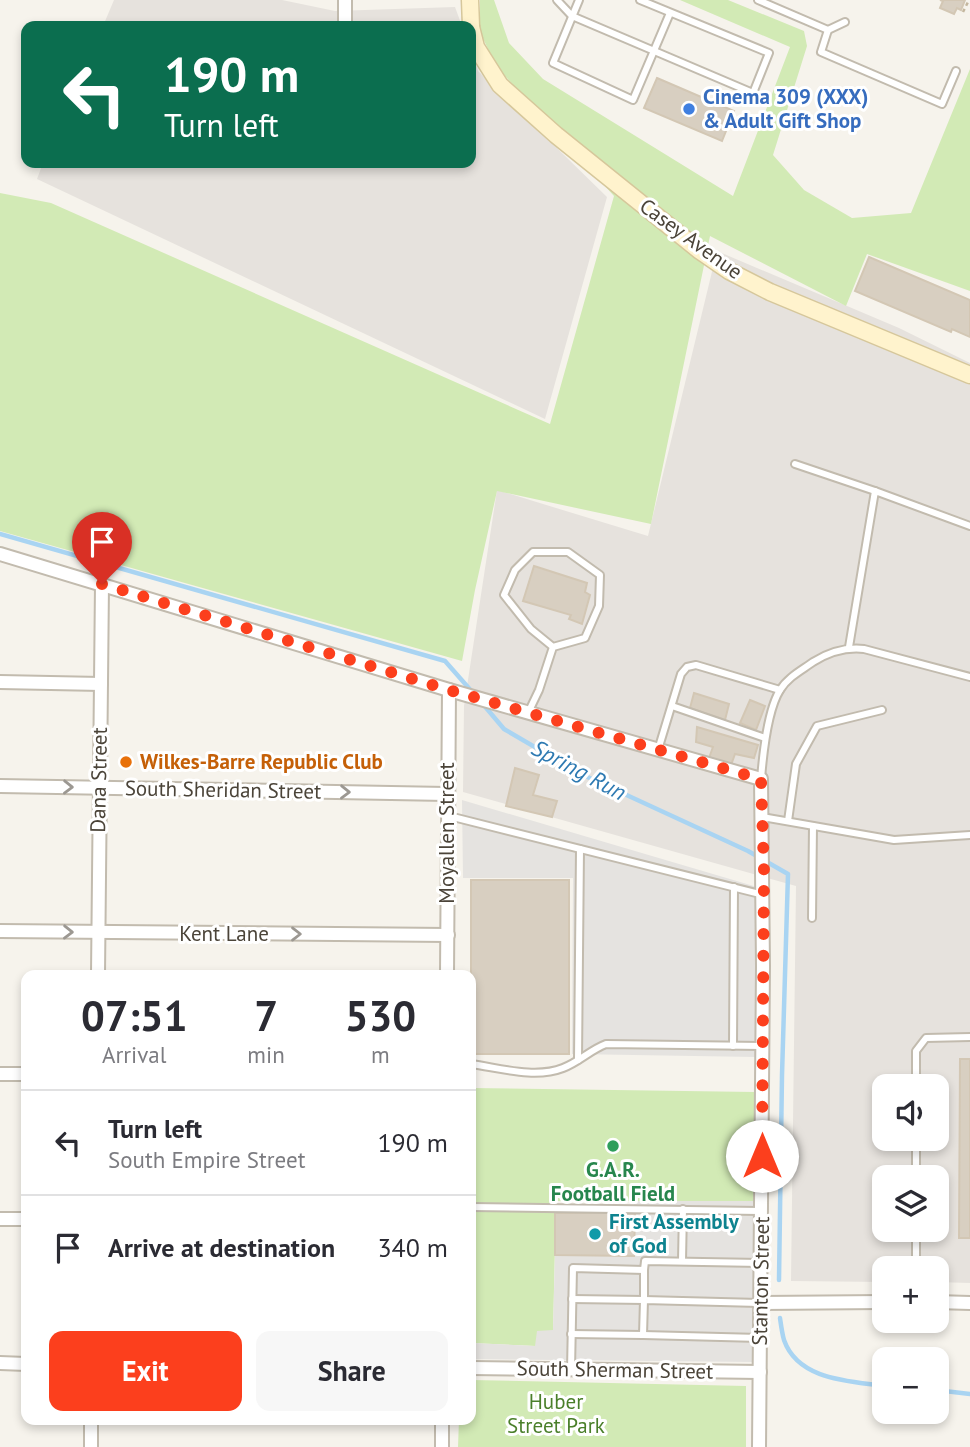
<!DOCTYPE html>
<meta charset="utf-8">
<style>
body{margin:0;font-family:"PT Sans",sans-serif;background:#f7f7f7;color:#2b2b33;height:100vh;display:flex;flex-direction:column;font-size:26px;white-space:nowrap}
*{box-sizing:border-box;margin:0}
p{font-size:23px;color:#7c7c81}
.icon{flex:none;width:38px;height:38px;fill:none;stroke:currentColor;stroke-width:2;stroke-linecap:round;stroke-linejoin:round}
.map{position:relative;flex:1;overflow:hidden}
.side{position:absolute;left:21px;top:970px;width:455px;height:455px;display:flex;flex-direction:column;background:#fff;border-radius:14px;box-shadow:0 4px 10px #0003}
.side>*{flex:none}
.hud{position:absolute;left:21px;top:21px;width:455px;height:147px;border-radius:14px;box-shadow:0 4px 10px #0003;background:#0b6e4f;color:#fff;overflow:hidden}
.buttons{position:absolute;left:872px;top:1074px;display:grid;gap:14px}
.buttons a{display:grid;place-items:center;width:77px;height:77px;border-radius:14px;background:#fff;box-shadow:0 4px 10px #0003;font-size:35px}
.pin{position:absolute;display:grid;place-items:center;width:60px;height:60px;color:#fff;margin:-72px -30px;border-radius:50% 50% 50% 0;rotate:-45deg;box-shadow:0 0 7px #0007}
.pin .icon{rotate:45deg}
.me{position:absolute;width:77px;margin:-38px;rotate:0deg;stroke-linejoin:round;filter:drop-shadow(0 0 5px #0008)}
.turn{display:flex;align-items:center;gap:24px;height:147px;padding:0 28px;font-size:32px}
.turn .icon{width:91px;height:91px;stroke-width:2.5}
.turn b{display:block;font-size:49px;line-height:60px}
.eta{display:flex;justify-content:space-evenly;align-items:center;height:119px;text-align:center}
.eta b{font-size:42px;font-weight:800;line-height:49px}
.action{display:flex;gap:14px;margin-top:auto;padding:14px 28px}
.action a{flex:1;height:80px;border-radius:14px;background:#fc3f1d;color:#fff;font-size:28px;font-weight:800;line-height:80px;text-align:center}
.action a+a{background:#f7f7f7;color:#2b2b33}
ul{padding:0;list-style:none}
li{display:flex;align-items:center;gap:21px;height:105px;padding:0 28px;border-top:2px solid #e1e1e2}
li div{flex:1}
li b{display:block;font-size:26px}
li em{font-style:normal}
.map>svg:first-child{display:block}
</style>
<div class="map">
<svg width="970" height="1447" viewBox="0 0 970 1447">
<rect width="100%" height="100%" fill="#f6f3ec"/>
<g fill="#e6e2dd" fill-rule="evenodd">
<polygon points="114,0 282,0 335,11 455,7 462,26 103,26"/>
<polygon points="471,50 478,71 607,197 545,419 37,179 43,163 471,163"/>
<path d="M 717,251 L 899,328 L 970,363 L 970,1283 L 936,1282 L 936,1269 L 884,1269 L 884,1282 L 791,1281 L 796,886 L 463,792 L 464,706 L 497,490 L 648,536 ZM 884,1087 L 936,1087 L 936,1139 L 884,1139 ZM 884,1178 L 936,1178 L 936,1230 L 884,1230 Z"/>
</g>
<g fill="#d2eab5">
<polygon points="480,0 494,0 509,43 543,79 733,196 790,47 680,0 728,0 804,31 807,46 773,155 804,190 852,218 911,213 970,69 970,291 867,254 846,306 710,236 651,524 497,491 475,590 462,661 0,531 0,193 51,203 550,424 614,196 496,66 480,32"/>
<polygon points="471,1088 755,1092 756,1201 556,1201 553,1331 536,1346 471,1343"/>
<polygon points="471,1380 746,1386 746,1447 458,1447 459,1419 471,1419"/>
</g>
<g fill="#e5e3e0">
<polygon points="462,800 757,887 756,1057 572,1054 573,878 463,878"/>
<polygon points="634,1201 756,1201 755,1362 471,1359 471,1343 535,1346 537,1331 553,1330 555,1255 634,1256"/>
</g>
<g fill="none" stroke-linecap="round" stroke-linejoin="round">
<g stroke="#a9d4f2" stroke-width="4.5">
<polyline points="0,534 445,661 474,694"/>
<polyline points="482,703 504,729 581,774 748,851 788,874 782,1075 779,1280"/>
<path d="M 780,1318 C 781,1325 782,1333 784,1340 C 798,1380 849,1381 884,1386"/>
<polyline points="936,1390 970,1394"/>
</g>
</g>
<g fill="#d8cfc1" stroke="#d3c7b4" stroke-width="2">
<polygon points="940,0 965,0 961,10 957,8 954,14 940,8 943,1"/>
<polygon points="657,78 734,111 722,141 644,108"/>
<polygon points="869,257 970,300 970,337 952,329 951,332 855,291"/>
<polygon points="534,566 587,583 585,592 590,595 582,624 569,619 571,615 523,601"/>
<polygon points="694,693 729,704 725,720 690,708"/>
<polygon points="750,700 765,706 756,730 740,723"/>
<polygon points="697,727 758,745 754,758 735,754 731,765 709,758 713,747 696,742"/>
<polygon points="515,768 539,775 533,795 557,801 552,817 506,806"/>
<rect x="471" y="880" width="98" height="174"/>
<polygon points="960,1059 970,1059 970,1238 959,1238"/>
<polygon points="555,1213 635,1213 634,1256 555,1255"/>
</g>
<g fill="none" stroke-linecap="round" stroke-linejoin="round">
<g stroke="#c2bbae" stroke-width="10">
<g id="lane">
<polyline points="557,0 572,16 753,93 769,53 640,0"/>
<polyline points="579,0 553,63 633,100 670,13"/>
<polyline points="758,0 828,30 821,52 942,104 956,71"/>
<polyline points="828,30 845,22"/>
<polyline points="795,464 875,491"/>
<polyline points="849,647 875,491 970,526"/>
<polyline points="672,706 765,738"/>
<polyline points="528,713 539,690 553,647 531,629 504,595 515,570 533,552 568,552 600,575 599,606 585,638 553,647"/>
<polyline points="658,750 681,674 687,667 696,665 780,690"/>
<path d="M 761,779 C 763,754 767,711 780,690 C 788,677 802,670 813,662 C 829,652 846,647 864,649 L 970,677"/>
<polyline points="449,816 764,895"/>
<polyline points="762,817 894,840 970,835"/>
<polyline points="788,821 796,764 817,726 882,710"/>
<polyline points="812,918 813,826"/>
<polyline points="733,1046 734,887"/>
<polyline points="578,1060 580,849"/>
<path d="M 471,1064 C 500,1068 535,1079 563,1068 C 579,1062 590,1050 606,1044 L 762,1046"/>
<polyline points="916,1087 916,1051 926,1038 970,1037"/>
<polyline points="916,1139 916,1178"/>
<polyline points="471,1207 760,1211"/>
<polyline points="916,1230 916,1269"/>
<polyline points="682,1261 683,1209"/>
<polyline points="572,1299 644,1300 644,1270"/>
<polyline points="571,1334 643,1335 644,1300 759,1303"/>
<polyline points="643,1335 760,1338"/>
<polyline points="571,1370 573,1268 644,1270 645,1261 761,1263"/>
</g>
</g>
<g stroke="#c2bbae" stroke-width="16">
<g id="street">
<polyline points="345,0 345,26"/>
<polyline points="0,554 449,690 761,779 763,966 759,1447"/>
<polyline points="0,682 101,684"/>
<polyline points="0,786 446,794"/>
<polyline points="0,931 448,935"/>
<polyline points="98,975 102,584"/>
<polyline points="447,975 449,690"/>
<polyline points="0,1074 26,1074"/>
<polyline points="0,1219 26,1219"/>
<polyline points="936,1302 970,1303"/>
<polyline points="761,1303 884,1302"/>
<polyline points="0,1363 26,1364"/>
<polyline points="471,1368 760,1372"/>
<polyline points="91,1447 91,1419"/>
<polyline points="442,1447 442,1419"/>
</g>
</g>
<g stroke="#d6c79b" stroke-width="19">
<g id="secondary">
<polyline points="470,0 471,26"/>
<polyline points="471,27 476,47 500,85 556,135 700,251 729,271 770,292 970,375"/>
</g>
</g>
<polyline stroke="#c4b79f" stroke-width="2.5" stroke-dasharray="3.5 3.5" stroke-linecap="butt" points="963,12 969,0"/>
<use href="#lane" stroke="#fff" stroke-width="6"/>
<use href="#street" stroke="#fff" stroke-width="12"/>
<use href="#secondary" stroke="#fff3cd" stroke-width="16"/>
</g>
<defs><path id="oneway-chevron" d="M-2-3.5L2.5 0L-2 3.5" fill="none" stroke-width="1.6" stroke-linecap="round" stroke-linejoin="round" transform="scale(1.75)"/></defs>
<g stroke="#9c9892">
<use href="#oneway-chevron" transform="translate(68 787) rotate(1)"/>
<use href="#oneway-chevron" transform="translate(345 792) rotate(1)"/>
<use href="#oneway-chevron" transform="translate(68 932) rotate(1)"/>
<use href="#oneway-chevron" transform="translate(296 934)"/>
</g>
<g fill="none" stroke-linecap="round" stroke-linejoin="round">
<polyline stroke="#fc3f1d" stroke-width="12" stroke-dasharray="0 21.6" points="102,584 449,690 761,779 764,871 762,1156"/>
</g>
<circle fill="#3f7fe0" stroke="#fff" stroke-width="2.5" cx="689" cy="109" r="7"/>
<circle fill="#e8710a" stroke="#fff" stroke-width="2.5" cx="126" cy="762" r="7"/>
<circle fill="#2e9e5b" stroke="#fff" stroke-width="2.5" cx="613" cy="1146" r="7"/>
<circle fill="#0f9aa8" stroke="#fff" stroke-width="2.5" cx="595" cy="1234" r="7"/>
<g text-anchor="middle" stroke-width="6" stroke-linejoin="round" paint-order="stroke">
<g font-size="21" font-weight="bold" fill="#366cbe" stroke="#fff" text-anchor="start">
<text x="703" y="104">Cinema 309 (XXX)<tspan x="703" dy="24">&amp; Adult Gift Shop</tspan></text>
</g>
<g font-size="21" fill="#4b4439" stroke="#fff">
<text transform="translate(691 239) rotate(36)" y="7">Casey Avenue</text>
<text transform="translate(99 780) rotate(-89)" y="7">Dana Street</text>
<text transform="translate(223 790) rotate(1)" y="7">South Sheridan Street</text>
<text transform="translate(447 833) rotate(-90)" y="7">Moyallen Street</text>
<text x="224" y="941">Kent Lane</text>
<text transform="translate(761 1281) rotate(-89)" y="7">Stanton Street</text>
<text transform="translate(615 1370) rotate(1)" y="7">South Sherman Street</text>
</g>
<g font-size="21" font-weight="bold" fill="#c56008" stroke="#fff" text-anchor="start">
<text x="140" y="769">Wilkes-Barre Republic Club</text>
</g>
<g font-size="21" font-weight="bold" fill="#27864d" stroke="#fff">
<text x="613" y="1177">G.A.R.<tspan x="613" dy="24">Football Field</tspan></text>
</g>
<g font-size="21" font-weight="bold" fill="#0d838f" stroke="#fff" text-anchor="start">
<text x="609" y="1229">First Assembly<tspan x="609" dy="24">of God</tspan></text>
</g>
<g font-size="21" fill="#4a7f2a" stroke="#fff">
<text x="556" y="1409">Huber<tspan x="556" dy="24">Street Park</tspan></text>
</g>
<g font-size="23" font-style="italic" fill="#2e7ab2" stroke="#fff">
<text transform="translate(579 770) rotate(28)" y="8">Spring Run</text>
</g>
</g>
</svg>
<div class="buttons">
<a><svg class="icon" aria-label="sound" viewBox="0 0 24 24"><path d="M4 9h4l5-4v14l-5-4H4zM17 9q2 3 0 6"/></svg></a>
<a><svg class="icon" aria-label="layers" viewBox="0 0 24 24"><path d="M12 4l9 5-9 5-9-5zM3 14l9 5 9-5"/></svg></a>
<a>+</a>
<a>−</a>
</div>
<div class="pin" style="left:102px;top:584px;background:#d93025"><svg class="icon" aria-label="arrive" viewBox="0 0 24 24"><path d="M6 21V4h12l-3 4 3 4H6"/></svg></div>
<svg class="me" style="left:762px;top:1156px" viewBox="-20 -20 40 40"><circle r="19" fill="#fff"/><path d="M0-13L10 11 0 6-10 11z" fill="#fc3f1d"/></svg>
<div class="hud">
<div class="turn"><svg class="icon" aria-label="left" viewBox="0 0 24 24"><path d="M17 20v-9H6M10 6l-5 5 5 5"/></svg><div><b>190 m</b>Turn left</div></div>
</div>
<section class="side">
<div class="eta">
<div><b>07:51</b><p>Arrival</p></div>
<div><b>7</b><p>min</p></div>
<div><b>530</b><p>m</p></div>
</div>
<ul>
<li><svg class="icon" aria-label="left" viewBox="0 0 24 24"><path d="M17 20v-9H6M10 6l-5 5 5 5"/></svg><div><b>Turn left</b><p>South Empire Street</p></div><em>190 m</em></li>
<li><svg class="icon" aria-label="arrive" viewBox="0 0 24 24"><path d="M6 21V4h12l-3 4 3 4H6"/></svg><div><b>Arrive at destination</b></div><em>340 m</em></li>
</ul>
<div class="action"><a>Exit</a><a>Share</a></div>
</section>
</div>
